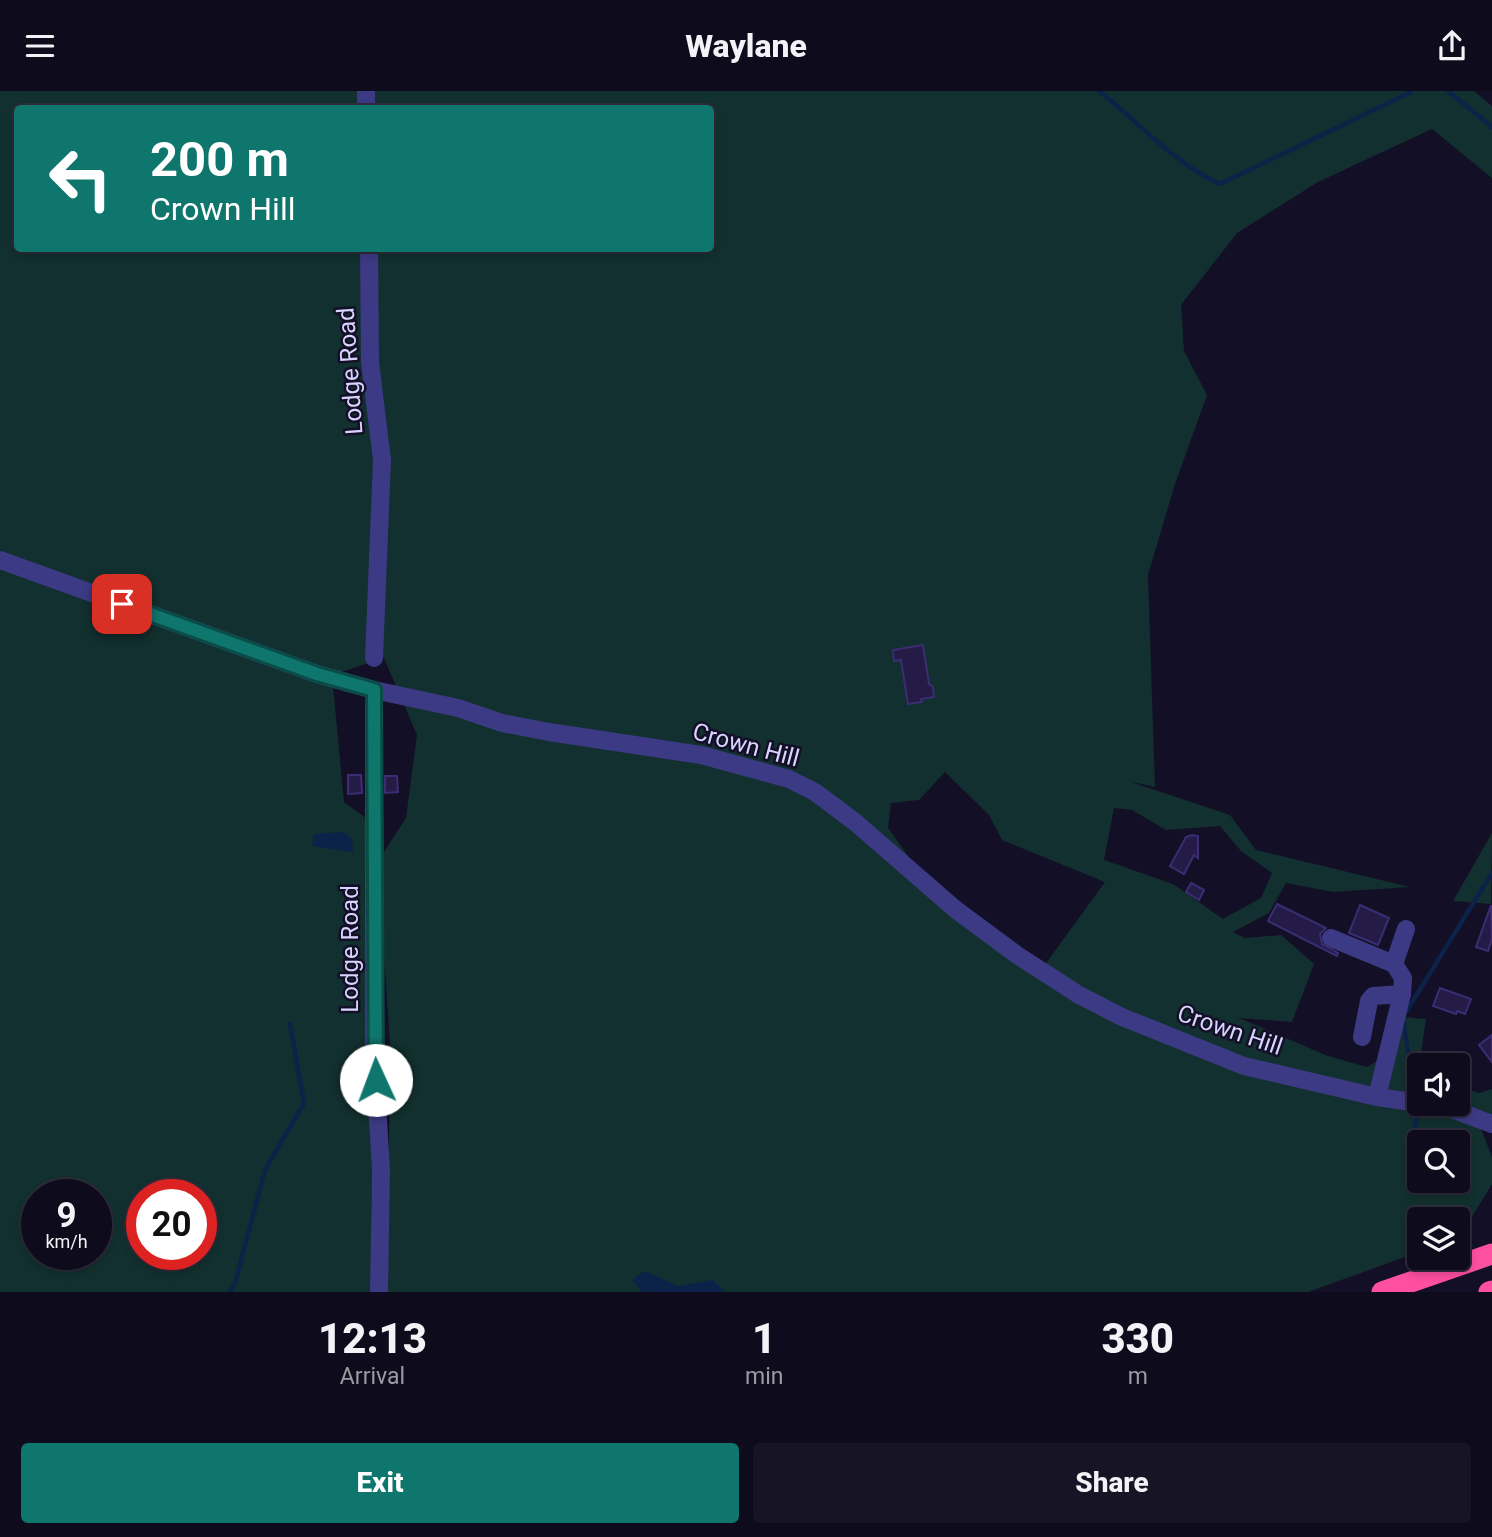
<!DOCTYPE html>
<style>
body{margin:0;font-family:Roboto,sans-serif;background:#171425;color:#f1f3f6;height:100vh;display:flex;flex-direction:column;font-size:26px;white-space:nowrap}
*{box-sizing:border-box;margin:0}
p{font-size:23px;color:#9b9ba3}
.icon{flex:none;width:38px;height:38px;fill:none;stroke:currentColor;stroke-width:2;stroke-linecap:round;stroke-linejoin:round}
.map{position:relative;height:1201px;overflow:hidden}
.side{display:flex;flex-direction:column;background:#0e0b1c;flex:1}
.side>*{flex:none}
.top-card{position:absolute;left:14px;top:14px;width:700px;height:147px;border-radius:7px;box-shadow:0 4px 10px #0003,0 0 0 2px #2e2b3b;background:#0f766e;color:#fff;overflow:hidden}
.controls{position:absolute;left:1407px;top:962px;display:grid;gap:14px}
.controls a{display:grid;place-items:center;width:63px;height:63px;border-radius:7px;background:#0e0b1c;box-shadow:0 4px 10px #0003,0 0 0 2px #2e2b3b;font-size:35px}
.speed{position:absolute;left:21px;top:1088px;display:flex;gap:14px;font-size:35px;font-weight:700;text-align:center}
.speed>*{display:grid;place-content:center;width:91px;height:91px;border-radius:50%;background:#0e0b1c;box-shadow:0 4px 10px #0003,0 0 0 2px #2e2b3b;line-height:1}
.speed small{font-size:18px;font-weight:400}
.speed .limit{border:10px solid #d22;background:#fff;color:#111}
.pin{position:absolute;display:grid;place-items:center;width:60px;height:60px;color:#fff;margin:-30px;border-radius:14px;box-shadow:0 4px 10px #0006}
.me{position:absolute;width:77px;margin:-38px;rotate:358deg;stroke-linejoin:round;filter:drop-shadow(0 0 5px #0008)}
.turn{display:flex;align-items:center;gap:24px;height:147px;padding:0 21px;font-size:32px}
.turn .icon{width:91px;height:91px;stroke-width:2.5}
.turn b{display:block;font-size:49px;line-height:60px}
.eta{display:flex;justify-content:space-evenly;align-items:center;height:119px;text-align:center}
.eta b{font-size:42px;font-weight:800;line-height:49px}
.primary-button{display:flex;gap:14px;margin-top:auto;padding:14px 21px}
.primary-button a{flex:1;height:80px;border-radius:7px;background:#0f766e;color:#fff;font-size:28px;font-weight:800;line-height:80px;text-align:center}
.primary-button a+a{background:#171425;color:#f1f3f6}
header{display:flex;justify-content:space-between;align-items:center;height:91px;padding:0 21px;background:#0e0b1c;font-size:32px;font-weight:800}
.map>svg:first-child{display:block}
</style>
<header><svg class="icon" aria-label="menu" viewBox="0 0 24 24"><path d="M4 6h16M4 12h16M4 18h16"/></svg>Waylane<svg class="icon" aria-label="share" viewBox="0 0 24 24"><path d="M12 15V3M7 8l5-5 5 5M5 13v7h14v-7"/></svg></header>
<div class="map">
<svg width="1492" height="1201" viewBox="0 0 1492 1201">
<rect width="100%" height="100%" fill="#130f26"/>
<g fill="#12302f" fill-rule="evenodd">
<path d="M 0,0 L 1474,0 L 1492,15 L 1492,87 L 1432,38 L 1318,91 L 1237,142 L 1181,214 L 1184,260 L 1207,304 L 1175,393 L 1148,484 L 1155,696 L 1128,690 L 1230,724 L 1256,759 L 1410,796 L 1333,801 L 1286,792 L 1269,822 L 1233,841 L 1245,847 L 1281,844 L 1314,873 L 1292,931 L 1239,927 L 1328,965 L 1367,976 L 1392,961 L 1403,926 L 1426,928 L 1418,984 L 1419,1013 L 1458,1013 L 1458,996 L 1479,1002 L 1492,998 L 1492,1039 L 1480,1035 L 1492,1066 L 1492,1093 L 1459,1147 L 1458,1129 L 1419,1129 L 1419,1161 L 1308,1201 L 385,1201 L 391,968 L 378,774 L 378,770 L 406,727 L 417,644 L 384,567 L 332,584 L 344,711 L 366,727 L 378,969 L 371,1116 L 373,1201 L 0,1201 ZM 18,18 L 710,18 L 710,158 L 18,158 ZM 945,681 L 989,724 L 1002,749 L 1105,791 L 1041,879 L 932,798 L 888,737 L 891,712 L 919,709 ZM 1114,717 L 1132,719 L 1166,739 L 1220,735 L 1241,760 L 1272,782 L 1261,807 L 1223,828 L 1173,793 L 1104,769 ZM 1419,1052 L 1458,1052 L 1458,1090 L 1419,1090 ZM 37,1104 L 96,1104 L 96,1164 L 37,1164 ZM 142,1104 L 201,1104 L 201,1164 L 142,1164 Z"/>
<polygon points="1492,742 1491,813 1453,810"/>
</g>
<g fill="#0c2248">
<polygon points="343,741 352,748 353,761 312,755 314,743"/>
<polygon points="644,1180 678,1195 713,1189 725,1201 642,1201 632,1189"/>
</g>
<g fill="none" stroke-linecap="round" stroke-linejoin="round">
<g stroke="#0c2248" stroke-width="4.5">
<path d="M 1099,0 C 1140,32 1172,71 1220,93 L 1411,1"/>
<polyline points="1448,0 1492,36"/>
<polyline points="1406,921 1492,782"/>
<polyline points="1403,929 1408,960 1420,975"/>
<polyline points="1419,1015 1415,1038 1425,1052"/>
<polyline points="1454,1090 1461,1100"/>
<polyline points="230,1201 235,1192 265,1079 304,1012 290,933"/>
</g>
</g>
<g fill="#241b47" stroke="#3b2d73" stroke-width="2">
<polygon points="923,554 929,593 933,596 934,606 921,608 922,611 908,613 901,569 894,570 893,559"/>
<polygon points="348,684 361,684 362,702 348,703"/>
<polygon points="385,685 397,685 398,701 385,702"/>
<polygon points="1192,744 1198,745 1198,767 1194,764 1184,783 1170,775 1186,746"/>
<polygon points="1191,792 1204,799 1199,809 1186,801"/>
<polygon points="1277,813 1326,837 1320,843 1322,853 1338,862 1337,865 1268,830"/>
<polygon points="1360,814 1389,827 1378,854 1349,842"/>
<polygon points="1491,814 1492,848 1488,860 1476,856"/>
<polygon points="1440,897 1471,908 1465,923 1457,920 1456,923 1433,915"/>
<polygon points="1492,944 1492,971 1479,954"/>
</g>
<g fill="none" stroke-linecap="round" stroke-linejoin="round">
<g stroke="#3d3a85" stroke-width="18">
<polyline points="366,0 366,18"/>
<polyline points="369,158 370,271 382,369 374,567"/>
<polyline points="0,469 317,583 374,599 458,617 502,632 549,641 701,664 789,688 815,701 855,731 955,818 1017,864 1079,904 1122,926 1244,975 1377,1006 1419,1012"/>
<polyline points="374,599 374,966 381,1078 379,1201"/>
<polyline points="1331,847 1394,873"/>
<polyline points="1362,946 1369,910 1373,905 1402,903"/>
<polyline points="1377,1006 1402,903 1403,887 1394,873 1406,838"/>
<polyline points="1431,1013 1444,1015 1492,1033"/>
</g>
<g stroke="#ff4fa3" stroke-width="21">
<polyline points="1382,1201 1492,1163"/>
<polyline points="1489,1201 1492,1200"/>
</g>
</g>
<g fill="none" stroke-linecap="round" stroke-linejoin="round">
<g stroke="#0a4d48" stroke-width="18">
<polyline id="route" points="122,513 317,583 374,599 376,989"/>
</g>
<use href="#route" stroke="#0f766e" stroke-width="12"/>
</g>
<g text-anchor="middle" stroke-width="5" stroke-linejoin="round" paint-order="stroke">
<g font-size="24" fill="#d9d4ff" stroke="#130f26">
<text transform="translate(350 280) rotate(-94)" y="8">Lodge Road</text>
<text transform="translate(746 654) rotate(15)" y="8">Crown Hill</text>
<text transform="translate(350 858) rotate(-90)" y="8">Lodge Road</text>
<text transform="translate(1230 939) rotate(19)" y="8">Crown Hill</text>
</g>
</g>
</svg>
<div class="controls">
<a><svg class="icon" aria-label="sound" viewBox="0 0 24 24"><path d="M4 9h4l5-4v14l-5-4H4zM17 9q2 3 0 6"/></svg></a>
<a><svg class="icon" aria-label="search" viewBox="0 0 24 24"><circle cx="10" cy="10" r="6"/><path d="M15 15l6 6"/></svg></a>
<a><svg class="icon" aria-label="layers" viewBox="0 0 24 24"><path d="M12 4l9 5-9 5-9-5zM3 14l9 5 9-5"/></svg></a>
</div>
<div class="speed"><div>9<small>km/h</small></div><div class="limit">20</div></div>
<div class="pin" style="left:122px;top:513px;background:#d93025"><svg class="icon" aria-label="arrive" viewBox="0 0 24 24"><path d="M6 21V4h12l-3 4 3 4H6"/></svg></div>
<svg class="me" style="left:376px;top:989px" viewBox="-20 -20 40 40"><circle r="19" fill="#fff"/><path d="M0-13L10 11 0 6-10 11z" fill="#0f766e"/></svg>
<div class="top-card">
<div class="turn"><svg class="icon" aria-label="left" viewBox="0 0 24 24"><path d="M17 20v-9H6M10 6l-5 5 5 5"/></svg><div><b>200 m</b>Crown Hill</div></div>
</div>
</div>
<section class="side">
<div class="eta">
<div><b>12:13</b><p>Arrival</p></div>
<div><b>1</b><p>min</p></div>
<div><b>330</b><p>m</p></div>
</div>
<div class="primary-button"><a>Exit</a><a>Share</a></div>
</section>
